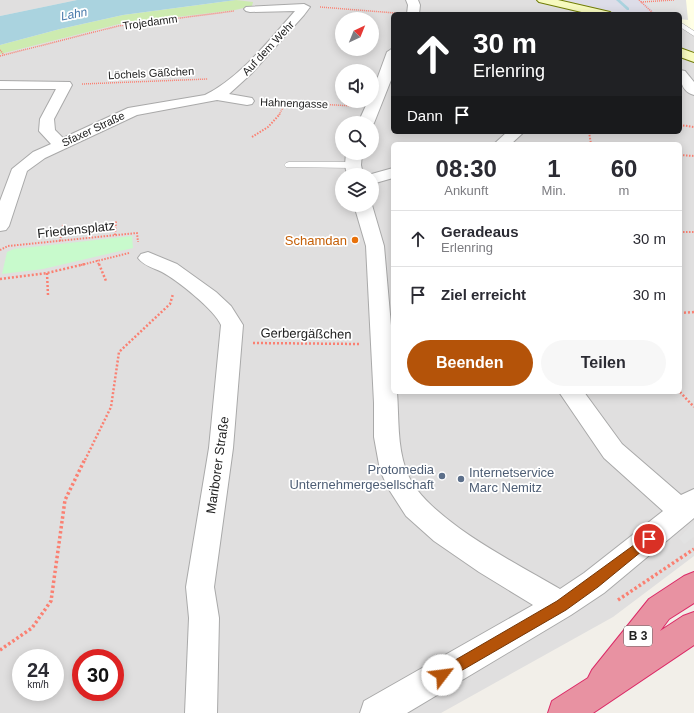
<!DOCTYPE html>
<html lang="de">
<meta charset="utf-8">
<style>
body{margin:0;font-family:Arial,sans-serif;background:#f7f7f7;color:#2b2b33;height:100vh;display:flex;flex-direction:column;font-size:15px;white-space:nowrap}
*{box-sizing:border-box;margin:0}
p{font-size:13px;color:#7c7c81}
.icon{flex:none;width:22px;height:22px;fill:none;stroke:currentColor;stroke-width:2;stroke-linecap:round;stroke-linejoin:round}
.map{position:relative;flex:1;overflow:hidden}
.panel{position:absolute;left:391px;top:142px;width:291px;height:252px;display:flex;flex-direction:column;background:#fff;border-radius:6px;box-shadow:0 2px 10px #0003}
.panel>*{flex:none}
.banner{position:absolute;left:391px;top:12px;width:291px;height:122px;border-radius:6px;box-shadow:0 2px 10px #0003;background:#202124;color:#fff;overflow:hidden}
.needle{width:26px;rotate:43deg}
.controls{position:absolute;left:335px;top:12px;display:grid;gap:8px}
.controls a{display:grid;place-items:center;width:44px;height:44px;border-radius:50%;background:#fff;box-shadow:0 2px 10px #0003;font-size:20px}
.speed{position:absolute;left:12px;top:649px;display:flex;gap:8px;font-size:20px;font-weight:700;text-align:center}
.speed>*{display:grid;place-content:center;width:52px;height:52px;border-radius:50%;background:#fff;box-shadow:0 2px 10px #0003;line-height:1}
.speed small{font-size:10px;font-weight:400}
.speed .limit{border:6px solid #d22;background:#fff;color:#111}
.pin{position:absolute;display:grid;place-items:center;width:34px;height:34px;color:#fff;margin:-17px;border:2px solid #fff;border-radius:50%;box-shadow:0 1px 4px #0007}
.me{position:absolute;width:44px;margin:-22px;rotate:60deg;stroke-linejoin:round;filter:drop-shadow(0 0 3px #0008)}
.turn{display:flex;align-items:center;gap:14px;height:84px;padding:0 16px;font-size:18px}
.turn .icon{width:52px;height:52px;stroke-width:2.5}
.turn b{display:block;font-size:28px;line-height:34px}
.then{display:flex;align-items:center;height:38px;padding:0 16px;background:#0003;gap:8px;font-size:15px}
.eta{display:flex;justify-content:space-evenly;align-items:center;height:68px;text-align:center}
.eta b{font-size:24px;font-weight:600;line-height:28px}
.button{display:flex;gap:8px;margin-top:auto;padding:8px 16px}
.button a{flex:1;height:46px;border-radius:24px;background:#b45309;color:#fff;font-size:16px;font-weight:600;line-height:46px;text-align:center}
.button a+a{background:#f7f7f7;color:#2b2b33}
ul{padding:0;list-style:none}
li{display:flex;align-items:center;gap:12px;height:56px;padding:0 16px;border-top:1px solid #e1e1e2}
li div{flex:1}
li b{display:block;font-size:15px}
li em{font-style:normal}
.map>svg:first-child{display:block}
</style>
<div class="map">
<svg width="694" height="713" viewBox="0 0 694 713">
<rect width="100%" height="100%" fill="#f2efe9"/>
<g fill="#e0dfdf" fill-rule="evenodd">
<polygon points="0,0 77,0 0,16"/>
<path d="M 235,0 L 694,0 L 694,556 L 613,617 L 441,713 L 0,713 L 0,46 ZM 393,14 L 680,14 L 680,132 L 393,132 ZM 342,19 L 372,19 L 372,49 L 342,49 ZM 342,71 L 372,71 L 372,101 L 342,101 ZM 342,123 L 372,123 L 372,153 L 342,153 ZM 393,144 L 680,144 L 680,392 L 393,392 ZM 342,175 L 372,175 L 372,205 L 342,205 ZM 21,658 L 55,658 L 55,692 L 21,692 ZM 81,658 L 115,658 L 115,692 L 81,692 Z"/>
</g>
<polygon fill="#ffffe5" points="642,0 694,0 694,31 680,22 680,14 657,14"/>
<polygon fill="#cdebb0" points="236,0 253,2 252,6 235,10 119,24 0,54 0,45 60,29 123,15"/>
<polygon fill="#c8facc" points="132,236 133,248 43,269 2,274 7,252 14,249"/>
<g fill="#e2e2e2">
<polygon points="642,0 686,0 688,20 680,19 680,14 657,14"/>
<polygon points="694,522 694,537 684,544 679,538"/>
</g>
<polygon fill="#dddde8" points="566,0 642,0 657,14 623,14"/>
<polygon fill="#aad3df" points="77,0 236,0 123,15 60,29 0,45 0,16"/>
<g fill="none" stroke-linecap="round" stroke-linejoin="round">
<polygon fill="#aad3df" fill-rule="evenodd" points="616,0 620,0 629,8 629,10 627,10"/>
<g stroke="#a9a9a9" stroke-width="1">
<g id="lane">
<polygon points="680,22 694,31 694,36 680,27"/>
<polygon points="289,162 353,162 358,165 353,168 286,167 284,165 286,163"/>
</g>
</g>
<g stroke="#a9a9a9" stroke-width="2">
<g id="street">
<polygon points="406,0 418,0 420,5 419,14 407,14 408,5"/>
<path d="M 304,4 L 310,7 L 304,15 L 251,74 L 229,94 L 252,98 L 254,101 L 252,104 L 247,105 L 217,100 L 137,115 L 45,158 L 27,171 L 9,226 L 6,230 L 0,231 L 0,201 L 12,169 L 33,152 L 51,144 L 39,131 L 40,119 L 56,89 L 0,89 L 0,81 L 70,82 L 72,85 L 54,119 L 55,130 L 63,138 L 128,108 L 205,95 C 241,77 269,40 295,11 L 250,12 L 246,11 L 244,9 L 246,7 Z"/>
<polygon points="393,48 393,75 374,123 372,125 372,123 358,123 368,101 372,101 372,93 387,52"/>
<path d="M 680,70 L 685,71 L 694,82 L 694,95 C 682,92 680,81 680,70 Z"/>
<polygon points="507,132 524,132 511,144 494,144"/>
<polygon points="346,153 362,153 361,165 363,175 347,175 345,165"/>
<polygon points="393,168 393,178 372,184 372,175 368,175"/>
<path d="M 354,205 L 372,205 L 384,246 L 393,348 L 393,392 L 397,392 C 399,418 397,445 406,470 C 422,517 518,564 560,589 L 584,573 L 663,511 L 604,458 L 559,392 L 584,392 L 622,444 L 681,495 L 694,489 L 694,518 L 604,593 L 571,615 L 407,713 L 360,713 L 364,701 L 533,605 L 479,572 L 434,541 L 406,516 L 388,488 L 380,470 L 374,437 L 374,403 L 366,246 Z"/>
<path d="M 148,252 L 177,264 L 216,292 L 231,306 L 243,325 L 233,448 L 214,587 L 219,618 L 217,713 L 185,713 L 189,618 L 186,587 L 209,448 L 221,325 C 215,310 177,280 162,272 C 154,268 144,266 138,258 L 141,254 Z"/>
</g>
</g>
<g stroke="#707d05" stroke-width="2">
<g id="secondary">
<polygon points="537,0 558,0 610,12 612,14 590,14 539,2"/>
<polygon points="680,48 694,53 694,62 680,57"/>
</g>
</g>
<g stroke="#dc2a67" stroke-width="2">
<polygon id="highway" points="694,572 694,603 669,619 660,631 683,616 694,612 694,645 593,713 548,713 552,701 588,678 592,670 649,599 684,576"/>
</g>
<g stroke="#fa8072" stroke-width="1.5" stroke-dasharray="1 1" stroke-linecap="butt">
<polyline points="639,0 654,14"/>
<polyline points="641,2 674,0"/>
<polyline points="320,7 395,13"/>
<polyline points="0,50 4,55"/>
<polyline points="0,56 118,26 234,11"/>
<polyline points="82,84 208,79"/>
<polyline points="262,101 353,106"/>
<polyline points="279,115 286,102"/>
</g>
<g stroke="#fa8072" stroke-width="2" stroke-dasharray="1.5 1.5" stroke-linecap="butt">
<polyline points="680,125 694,127"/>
<polyline points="589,132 591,144"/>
<polyline points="252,137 268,127 280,114"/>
<polyline points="680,155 694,156"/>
<polyline points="680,232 694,232"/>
<polyline points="115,235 116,221"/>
<polyline points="60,241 63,225"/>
<polyline points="0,250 8,246 137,233 138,242"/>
<polyline points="97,260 99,265"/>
<polyline points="81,265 129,253"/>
</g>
<g stroke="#fa8072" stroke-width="2.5" stroke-dasharray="2 2" stroke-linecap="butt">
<polyline points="99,264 106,281"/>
<polyline points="47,273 48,295"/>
<polyline points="0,279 47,273 85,264"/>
<polyline points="680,313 694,312"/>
<polyline points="253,343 360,344"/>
<polyline points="680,392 694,407"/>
<polyline points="85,460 111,407 119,352 170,304 173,294"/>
</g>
<g stroke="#fa8072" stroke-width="3.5" stroke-dasharray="2.5 2.5" stroke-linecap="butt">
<polyline points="618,600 694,549"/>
<polyline points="0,650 32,628 51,601 65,500 85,459"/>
</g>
<use href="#lane" fill="#fff" fill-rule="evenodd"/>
<use href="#street" fill="#fff" fill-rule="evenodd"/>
<use href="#secondary" fill="#f7fabf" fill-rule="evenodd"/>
<use href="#highway" fill="#e892a2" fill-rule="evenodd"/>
</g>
<polygon fill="#b45309" stroke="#753606" points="649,534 653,535 654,539 653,542 598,587 566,610 447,679 442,681 438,679 436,675 438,670 557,601"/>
<circle fill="#e8710a" stroke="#fff" stroke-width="1.5" cx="355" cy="240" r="4"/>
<g fill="#5c6f8a" stroke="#fff" stroke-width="1.5">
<circle cx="442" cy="476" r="4"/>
<circle cx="461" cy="479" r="4"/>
</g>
<g text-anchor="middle" stroke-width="3.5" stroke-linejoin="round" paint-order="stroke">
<g font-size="11" fill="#222" stroke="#fff">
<text transform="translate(150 22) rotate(-8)" y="4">Trojedamm</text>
<text transform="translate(268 48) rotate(-47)" y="4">Auf dem Wehr</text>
<text transform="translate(151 73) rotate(-3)" y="4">Löchels Gäßchen</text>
<text transform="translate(294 103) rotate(2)" y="4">Hahnengasse</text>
<text transform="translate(93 129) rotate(-25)" y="4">Sfaxer Straße</text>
</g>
<g font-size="12" font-style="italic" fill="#4a7aab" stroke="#fff">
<text transform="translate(74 14) rotate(-11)" y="4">Lahn</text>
</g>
<rect fill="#fff" stroke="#646464" stroke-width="1" x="624" y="626" width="28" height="20" rx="3"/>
<g font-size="12" font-weight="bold" fill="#222">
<text x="638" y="640">B 3</text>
</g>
<g font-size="13" fill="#222" stroke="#fff">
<text transform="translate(76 229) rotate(-6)" y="5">Friedensplatz</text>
<text transform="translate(306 333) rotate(1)" y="5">Gerbergäßchen</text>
<text transform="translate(217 465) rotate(-82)" y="5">Mariborer Straße</text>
</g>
<g font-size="13" fill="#c56008" stroke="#fff" text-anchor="end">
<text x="347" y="245">Schamdan</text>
</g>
<g font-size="13" fill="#4e5e75" stroke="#fff" text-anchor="end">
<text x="434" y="474">Protomedia<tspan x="434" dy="15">Unternehmergesellschaft</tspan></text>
<text x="469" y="477" text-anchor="start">Internetservice<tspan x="469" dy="15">Marc Nemitz</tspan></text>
</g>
</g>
</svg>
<div class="controls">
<a><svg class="needle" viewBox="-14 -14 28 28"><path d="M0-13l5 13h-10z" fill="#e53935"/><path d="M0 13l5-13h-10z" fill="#7c7c81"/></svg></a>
<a><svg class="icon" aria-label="sound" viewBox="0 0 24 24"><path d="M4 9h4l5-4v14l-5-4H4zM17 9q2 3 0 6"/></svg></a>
<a><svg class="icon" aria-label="search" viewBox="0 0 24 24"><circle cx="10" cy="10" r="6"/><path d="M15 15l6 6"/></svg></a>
<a><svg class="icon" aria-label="layers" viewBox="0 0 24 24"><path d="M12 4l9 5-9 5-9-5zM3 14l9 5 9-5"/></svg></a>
</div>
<div class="speed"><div>24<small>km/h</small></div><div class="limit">30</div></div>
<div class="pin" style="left:649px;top:539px;background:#d93025"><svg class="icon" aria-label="arrive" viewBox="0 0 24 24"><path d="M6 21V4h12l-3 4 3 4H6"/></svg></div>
<svg class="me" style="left:442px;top:675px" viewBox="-20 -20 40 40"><circle r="19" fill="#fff"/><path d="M0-13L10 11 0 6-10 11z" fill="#b45309"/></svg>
<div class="banner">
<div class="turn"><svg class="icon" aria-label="ahead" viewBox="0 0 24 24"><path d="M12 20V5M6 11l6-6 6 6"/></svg><div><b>30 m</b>Erlenring</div></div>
<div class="then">Dann<svg class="icon" aria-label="arrive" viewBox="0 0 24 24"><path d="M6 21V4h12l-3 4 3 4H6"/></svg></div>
</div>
<section class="panel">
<div class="eta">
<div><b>08:30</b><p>Ankunft</p></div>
<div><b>1</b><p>Min.</p></div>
<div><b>60</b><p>m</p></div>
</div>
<ul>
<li><svg class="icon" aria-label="ahead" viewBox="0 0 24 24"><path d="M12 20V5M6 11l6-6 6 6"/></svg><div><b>Geradeaus</b><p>Erlenring</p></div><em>30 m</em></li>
<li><svg class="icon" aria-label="arrive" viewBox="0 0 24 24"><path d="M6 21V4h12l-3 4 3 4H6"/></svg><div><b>Ziel erreicht</b></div><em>30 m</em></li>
</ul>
<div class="button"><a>Beenden</a><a>Teilen</a></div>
</section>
</div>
